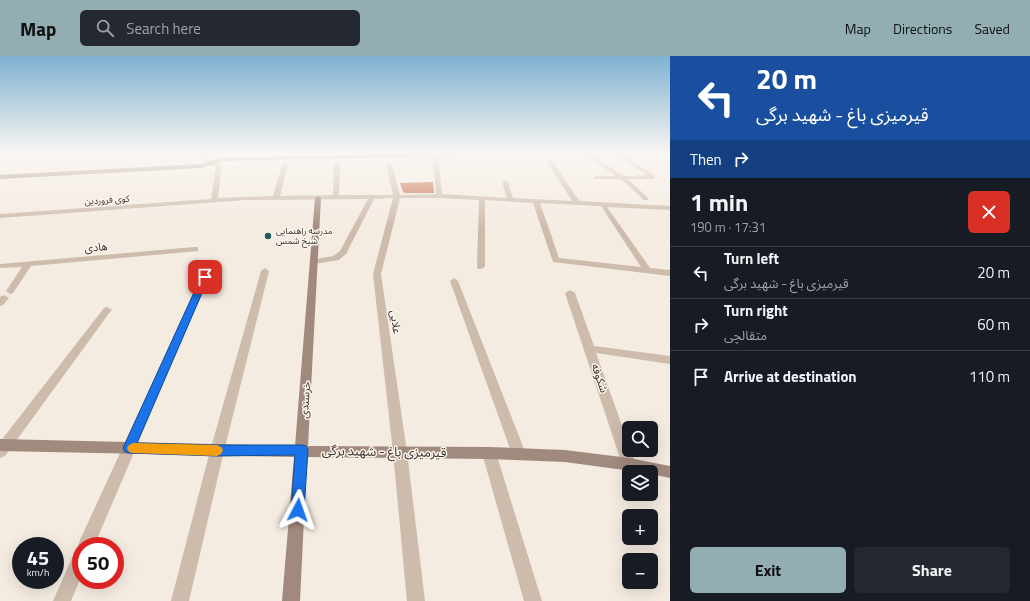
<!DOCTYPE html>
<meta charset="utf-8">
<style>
body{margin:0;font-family:"Titillium Web","Noto Sans Arabic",sans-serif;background:#242831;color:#f1f3f6;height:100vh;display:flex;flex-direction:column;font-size:15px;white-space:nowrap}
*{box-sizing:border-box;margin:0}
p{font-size:13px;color:#9ea1a6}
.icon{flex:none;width:22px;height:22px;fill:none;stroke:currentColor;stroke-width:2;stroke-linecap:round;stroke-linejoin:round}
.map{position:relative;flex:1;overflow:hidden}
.details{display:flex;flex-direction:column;background:#171b24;width:360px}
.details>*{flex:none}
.banner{background:#1a4fa0;color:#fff;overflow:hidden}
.fabs{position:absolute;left:622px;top:365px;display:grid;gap:8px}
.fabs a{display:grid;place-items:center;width:36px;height:36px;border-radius:6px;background:#171b24;box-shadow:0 4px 16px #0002;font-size:20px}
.speed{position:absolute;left:12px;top:481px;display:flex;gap:8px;font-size:20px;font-weight:700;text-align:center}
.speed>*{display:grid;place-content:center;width:52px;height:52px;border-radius:50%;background:#171b24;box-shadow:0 4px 16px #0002;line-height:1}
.speed small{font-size:10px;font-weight:400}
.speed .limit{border:6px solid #d22;background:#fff;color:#111}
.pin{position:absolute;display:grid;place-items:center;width:34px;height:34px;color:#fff;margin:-17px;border-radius:8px;box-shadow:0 2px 6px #0006}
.me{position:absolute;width:44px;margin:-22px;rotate:4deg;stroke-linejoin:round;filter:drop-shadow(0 0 3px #0008)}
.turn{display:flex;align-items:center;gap:14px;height:84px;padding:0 20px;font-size:18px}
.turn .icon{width:52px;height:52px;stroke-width:2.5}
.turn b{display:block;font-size:28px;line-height:34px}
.then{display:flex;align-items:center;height:38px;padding:0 20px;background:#0003;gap:8px;font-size:15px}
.round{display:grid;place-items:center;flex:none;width:42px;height:42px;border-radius:6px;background:#242831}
.overview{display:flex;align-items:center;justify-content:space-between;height:68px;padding:0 20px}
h1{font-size:24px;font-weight:700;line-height:30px}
.button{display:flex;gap:8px;margin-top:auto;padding:8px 20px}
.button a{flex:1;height:46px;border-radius:6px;background:#92aeb2;color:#111;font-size:16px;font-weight:700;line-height:46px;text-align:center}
.button a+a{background:#242831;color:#f1f3f6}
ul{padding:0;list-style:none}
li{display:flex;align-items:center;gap:12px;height:52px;padding:0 20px;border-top:1px solid #363941}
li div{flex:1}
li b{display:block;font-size:15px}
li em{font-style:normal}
header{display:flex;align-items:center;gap:24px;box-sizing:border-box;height:56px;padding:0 20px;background:#92aeb2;color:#111}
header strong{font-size:19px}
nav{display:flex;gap:22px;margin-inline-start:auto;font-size:14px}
.search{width:280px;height:36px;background:#242831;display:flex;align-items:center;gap:10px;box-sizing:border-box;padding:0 14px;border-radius:6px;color:#9ea1a6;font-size:15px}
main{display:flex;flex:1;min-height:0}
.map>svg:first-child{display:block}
</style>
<header>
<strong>Map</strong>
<div class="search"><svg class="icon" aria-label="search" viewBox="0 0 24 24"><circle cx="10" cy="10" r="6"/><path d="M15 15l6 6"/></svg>Search here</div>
<nav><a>Map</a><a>Directions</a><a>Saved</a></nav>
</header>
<main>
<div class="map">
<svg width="670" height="545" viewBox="0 0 670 545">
<rect width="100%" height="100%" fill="#f4ebe1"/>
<polygon fill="#c8694b" points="433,126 434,137 405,137 403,136 400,127"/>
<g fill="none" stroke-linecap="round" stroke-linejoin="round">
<g fill="#cdbbac" fill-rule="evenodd">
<path d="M 204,98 L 208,98 L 210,103 L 222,110 L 218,142 L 273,140 L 282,109 L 285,107 L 288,109 L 280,140 L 333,139 L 334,107 L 337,105 L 340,107 L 339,139 L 393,139 L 386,108 L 389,106 L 392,108 L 400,139 L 436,138 L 432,99 L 435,98 L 438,99 L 442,138 L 507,142 L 502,126 L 505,124 L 508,126 L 513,142 L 572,145 L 546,104 L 549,102 L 552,104 L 579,145 L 670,150 L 670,154 L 607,151 L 650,212 L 670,214 L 670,220 L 553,206 L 533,147 L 485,144 L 485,211 L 481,213 L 478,213 L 477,211 L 479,144 L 439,142 L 400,142 L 381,218 L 407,396 L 425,545 L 407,545 L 393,396 L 373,218 L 393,142 L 374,143 L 346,198 L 339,204 L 314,208 L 310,206 L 311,204 L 333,200 L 340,195 L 368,143 L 246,144 L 0,162 L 0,158 L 211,143 L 216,111 L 205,105 ZM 540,147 L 601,150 L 641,211 L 559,202 Z"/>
<polygon points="583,98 589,98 624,120 647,119 615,98 621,98 655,120 655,122 653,123 628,123 648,142 648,144 644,144 621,123 594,123 593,122 596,120 616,120"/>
<polygon points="195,191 198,191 198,195 31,210 13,237 10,238 6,235 22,211 0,212 0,208"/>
<polygon points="265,212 269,215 224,395 189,545 171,545 210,395 261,215"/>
<polygon points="205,218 209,221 94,490 81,490 81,521 71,545 53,545 75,495 79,493 78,490 80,484 201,221"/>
<polygon points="454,222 458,225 526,398 524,402 519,404 514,402 512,398 450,225"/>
<polygon points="570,234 575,237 594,290 670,300 670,308 596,297 629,389 629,394 631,394 636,408 634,412 629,414 624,412 622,408 565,237"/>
<polygon points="4,239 9,242 3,249 0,250 0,241"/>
<polygon points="107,251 112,254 110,256 5,400 0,402 0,386 104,252"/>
<polygon points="489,391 494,393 496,397 542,545 524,545 482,397 484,393"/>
</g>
<g fill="#a18a7d" fill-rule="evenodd">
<polygon points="391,98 465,98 462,100 224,105 201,112 0,123 0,119 201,108 224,101"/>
<polygon points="318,140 321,142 308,390 489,391 565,394 629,402 670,410 670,422 651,418 651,416 639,416 565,406 489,403 307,401 300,545 282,545 294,401 0,395 0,383 295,390 315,142"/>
</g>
<polygon fill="#7d675c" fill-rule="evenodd" points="0,98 4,98 0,100"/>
</g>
<linearGradient id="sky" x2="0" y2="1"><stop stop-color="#7eb2d2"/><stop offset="0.56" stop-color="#faf6f2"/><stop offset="1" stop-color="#faf6f2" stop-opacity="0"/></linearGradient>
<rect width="670" height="174" fill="url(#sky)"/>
<polygon fill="#1a73e8" stroke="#114b97" points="205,218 209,221 137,387 217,389 302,389 306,390 308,394 304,454 302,459 298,461 293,459 291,454 295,399 217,400 129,397 125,396 123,392 201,221"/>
<polygon fill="#f59e0b" points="133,387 217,389 221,391 223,394 221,398 217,400 133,397 129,396 127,392 129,389"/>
<circle fill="#1f5a5e" stroke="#fbf5ee" stroke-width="1.5" cx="268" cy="180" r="4"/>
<g text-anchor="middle" stroke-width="3" stroke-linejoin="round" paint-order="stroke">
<g font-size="9" fill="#3b302b" stroke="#fbf5ee">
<text transform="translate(107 144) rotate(-4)" y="3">کوی فروردین</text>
</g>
<g font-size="9" fill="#3b302b" stroke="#fbf5ee" text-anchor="start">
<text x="276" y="178">مدرسه راهنمایی<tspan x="276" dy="10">شیخ شمس</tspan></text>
</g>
<g font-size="11" fill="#3b302b" stroke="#fbf5ee">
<text transform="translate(96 191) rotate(-5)" y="4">هادی</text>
<text transform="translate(396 266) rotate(83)" y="4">علایی</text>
<text transform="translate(600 322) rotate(71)" y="4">شکوفه</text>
<text transform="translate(305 344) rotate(-86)" y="4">خرسندی</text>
</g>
<g font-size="13" fill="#3b302b" stroke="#fbf5ee">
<text transform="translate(384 395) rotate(1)" y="5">قیرمیزی باغ - شهید برگی</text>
</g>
</g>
</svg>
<div class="fabs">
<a><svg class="icon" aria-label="search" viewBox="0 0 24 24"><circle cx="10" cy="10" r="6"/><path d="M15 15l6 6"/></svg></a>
<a><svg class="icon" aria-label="layers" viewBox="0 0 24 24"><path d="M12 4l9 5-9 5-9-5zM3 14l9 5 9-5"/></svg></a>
<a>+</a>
<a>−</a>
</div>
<div class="speed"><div>45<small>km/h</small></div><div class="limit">50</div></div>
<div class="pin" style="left:205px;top:221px;background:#d93025"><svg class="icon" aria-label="arrive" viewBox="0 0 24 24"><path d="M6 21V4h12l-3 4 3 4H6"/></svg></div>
<svg class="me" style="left:298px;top:454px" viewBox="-20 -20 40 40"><path d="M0-17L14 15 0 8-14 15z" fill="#1a73e8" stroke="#fff" stroke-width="4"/></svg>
</div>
<section class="details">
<div class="banner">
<div class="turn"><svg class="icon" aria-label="left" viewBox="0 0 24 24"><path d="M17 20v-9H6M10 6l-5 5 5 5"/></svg><div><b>20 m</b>قیرمیزی باغ - شهید برگی</div></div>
<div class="then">Then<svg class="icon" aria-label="right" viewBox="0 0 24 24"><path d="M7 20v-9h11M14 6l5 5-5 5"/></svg></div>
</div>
<div class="overview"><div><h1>1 min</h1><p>190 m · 17:31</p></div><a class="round" style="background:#d93025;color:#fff"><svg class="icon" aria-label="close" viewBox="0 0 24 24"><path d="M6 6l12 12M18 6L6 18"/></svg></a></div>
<ul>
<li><svg class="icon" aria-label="left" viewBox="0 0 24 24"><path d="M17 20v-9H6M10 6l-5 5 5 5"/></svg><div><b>Turn left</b><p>قیرمیزی باغ - شهید برگی</p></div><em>20 m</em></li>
<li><svg class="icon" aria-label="right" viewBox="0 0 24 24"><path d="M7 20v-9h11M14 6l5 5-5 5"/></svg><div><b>Turn right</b><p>متقالچی</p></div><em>60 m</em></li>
<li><svg class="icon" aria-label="arrive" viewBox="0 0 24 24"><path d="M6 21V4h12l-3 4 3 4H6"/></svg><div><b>Arrive at destination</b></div><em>110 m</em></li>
</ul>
<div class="button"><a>Exit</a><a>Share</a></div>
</section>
</main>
